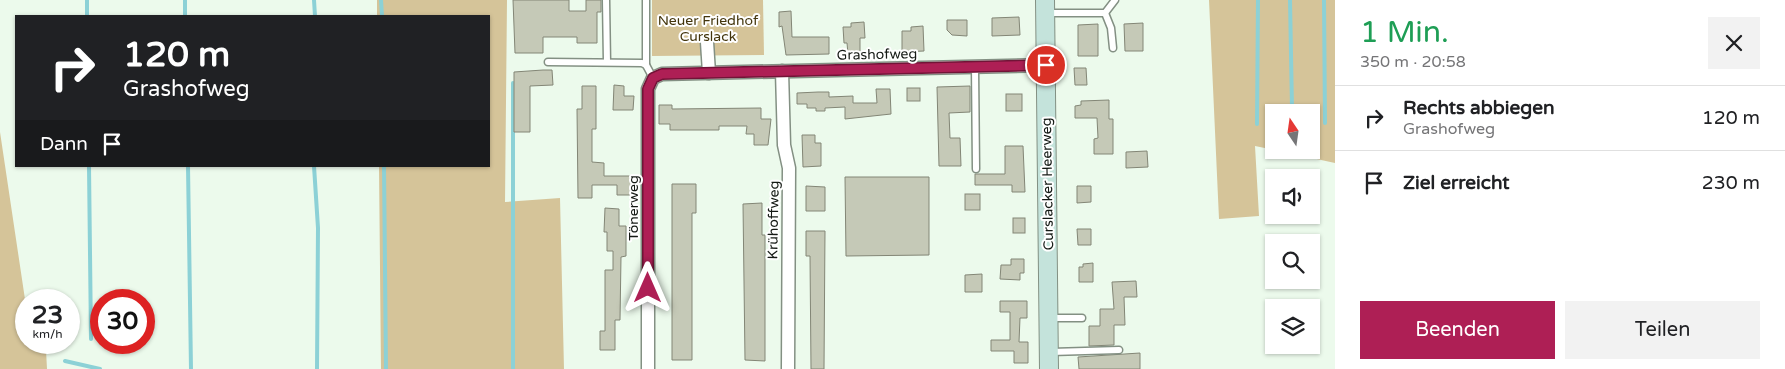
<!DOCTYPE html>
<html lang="de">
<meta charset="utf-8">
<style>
body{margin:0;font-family:"Varela Round",sans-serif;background:#f2f2f2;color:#202124;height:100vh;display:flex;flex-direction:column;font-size:19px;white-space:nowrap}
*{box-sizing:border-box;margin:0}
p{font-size:16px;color:#757577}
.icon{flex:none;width:28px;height:28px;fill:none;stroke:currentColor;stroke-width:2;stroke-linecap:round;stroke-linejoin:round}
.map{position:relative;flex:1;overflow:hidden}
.side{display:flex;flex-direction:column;background:#fff;width:450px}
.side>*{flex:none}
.banner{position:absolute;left:15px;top:15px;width:475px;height:152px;border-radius:0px;box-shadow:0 1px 4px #0004;background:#202124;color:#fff;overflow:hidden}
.needle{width:32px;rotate:347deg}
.tools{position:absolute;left:1265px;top:104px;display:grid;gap:10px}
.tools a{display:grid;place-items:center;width:55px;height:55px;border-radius:0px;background:#fff;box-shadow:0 1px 4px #0004;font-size:25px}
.speed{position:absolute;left:15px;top:289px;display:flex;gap:10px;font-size:25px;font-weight:700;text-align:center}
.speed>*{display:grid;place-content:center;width:65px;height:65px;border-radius:50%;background:#fff;box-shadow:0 1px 4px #0004;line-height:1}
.speed small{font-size:12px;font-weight:400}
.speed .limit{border:8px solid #d22;background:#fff;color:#111}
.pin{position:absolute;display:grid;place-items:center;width:42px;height:42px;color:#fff;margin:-21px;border:2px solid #fff;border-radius:50%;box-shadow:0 1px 5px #0007}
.me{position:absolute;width:55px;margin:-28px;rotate:0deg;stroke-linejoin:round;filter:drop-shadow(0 0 4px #0008)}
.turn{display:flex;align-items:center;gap:18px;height:105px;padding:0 25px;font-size:22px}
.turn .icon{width:65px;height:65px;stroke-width:2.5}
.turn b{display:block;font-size:35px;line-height:42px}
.then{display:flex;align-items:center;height:48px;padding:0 25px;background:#0003;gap:10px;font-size:19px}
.round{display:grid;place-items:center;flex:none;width:52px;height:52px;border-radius:0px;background:#f2f2f2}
.overview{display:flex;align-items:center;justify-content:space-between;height:85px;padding:0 25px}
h1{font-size:30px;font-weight:600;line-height:38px;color:#1e9e55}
.primary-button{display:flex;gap:10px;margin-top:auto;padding:10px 25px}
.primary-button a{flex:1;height:58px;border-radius:0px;background:#ae1f55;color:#fff;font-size:20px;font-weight:600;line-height:58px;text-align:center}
.primary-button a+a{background:#f2f2f2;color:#202124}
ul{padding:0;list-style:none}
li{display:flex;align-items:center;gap:15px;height:65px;padding:0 25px;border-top:1px solid #e0e0e0}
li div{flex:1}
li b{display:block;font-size:19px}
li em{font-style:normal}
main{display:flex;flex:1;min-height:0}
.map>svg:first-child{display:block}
</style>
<main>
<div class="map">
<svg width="1335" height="369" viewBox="0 0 1335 369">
<rect width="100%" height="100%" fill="#ecfaec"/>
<g fill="#d5c499">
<polygon points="377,0 507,0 505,202 560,198 564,369 381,369 379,166 489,166 489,16 377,16"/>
<polygon points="652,0 763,0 764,55 652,56"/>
<polygon points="1209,0 1335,0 1335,163 1275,150 1311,150 1311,112 1274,112 1274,150 1255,146 1259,216 1219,219"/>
<polygon points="0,132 26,306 26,342 35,343 46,350 47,369 0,369"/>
</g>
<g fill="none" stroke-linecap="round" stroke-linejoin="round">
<g stroke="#8cd1d6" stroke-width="4">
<polyline points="87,0 87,16"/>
<polyline points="185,0 185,16"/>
<polyline points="314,0 315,16"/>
<polyline points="381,0 382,16"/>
<polyline points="1290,0 1292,108"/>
<polyline points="1324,0 1325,123"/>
<polyline points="513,83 513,369"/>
<polyline points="1257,124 1258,0"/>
<polyline points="89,166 91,339"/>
<polyline points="188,166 191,369"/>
<polyline points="314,166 318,228 317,369"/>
<polyline points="384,166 386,369"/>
<polyline points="65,361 100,369"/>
</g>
</g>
<g fill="#c5c9b7" stroke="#838676">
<polygon points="513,0 569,0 569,11 586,11 586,0 601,0 601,12 597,12 597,43 577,43 577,37 543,37 543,53 515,53"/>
<polygon points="791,11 792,37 829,37 829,54 786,55 782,26 779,27 779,12"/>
<polygon points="1019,17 1020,35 992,36 992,18"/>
<polygon points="947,20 967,20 967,36 952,35 947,30"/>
<polygon points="864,22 865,38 860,38 860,54 848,54 847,43 844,43 843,27 851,27 851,23"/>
<polygon points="1143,23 1143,51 1125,51 1124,24"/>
<polygon points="1098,24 1098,56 1078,56 1078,25"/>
<polygon points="923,26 924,51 902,52 902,31 911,31 911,27"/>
<polygon points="1074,68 1086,68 1087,85 1075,85"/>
<polygon points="543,70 552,70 553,85 530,86 530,132 514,132 514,72"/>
<polygon points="614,85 624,86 624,96 634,96 633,110 613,110"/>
<polygon points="582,86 596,86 596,129 592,129 592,162 604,163 604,176 632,176 632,195 617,195 617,185 592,185 592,198 578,198 577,109 582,109"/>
<polygon points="970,86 970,112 949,113 950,138 960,138 961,166 939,166 937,87"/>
<rect x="907" y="88" width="13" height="13"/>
<polygon points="876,89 890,89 891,114 845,119 845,107 825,108 825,111 816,111 816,108 807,108 807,104 797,104 797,93 818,92 829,92 829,97 853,96 853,103 877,103"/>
<rect x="1006" y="94" width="16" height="17"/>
<polygon points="1109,100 1109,119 1113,119 1113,154 1094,154 1094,139 1098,138 1097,118 1075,118 1075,106 1081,105 1081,101"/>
<polygon points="659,105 672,105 672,109 761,108 761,119 771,119 768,145 754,145 754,134 746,134 747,126 719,126 719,130 670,130 670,124 659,124"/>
<polygon points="802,135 815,135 815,143 821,143 821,166 803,167"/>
<polygon points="1005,146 1023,146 1025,192 1012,192 1012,185 975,185 975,174 1005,174"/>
<polygon points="1147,151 1148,167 1126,168 1126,152"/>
<polygon points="845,177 929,177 929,255 846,256"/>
<polygon points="672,184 696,184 696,213 692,213 692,360 672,360"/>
<polygon points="806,186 825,187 825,211 806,211"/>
<polygon points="1077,186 1091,186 1091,202 1077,203"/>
<rect x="965" y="194" width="15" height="16"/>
<polygon points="762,203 762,235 765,235 765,361 745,360 743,204"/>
<polygon points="605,208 619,209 619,226 626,226 626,256 621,257 620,320 615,320 615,350 600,350 600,331 605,331 605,270 613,270 613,251 607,251 607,232 604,232"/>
<rect x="1013" y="218" width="12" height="15"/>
<polygon points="1077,229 1091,229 1091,245 1078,245"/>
<polygon points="806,231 825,231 824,369 811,369 810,256 806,256"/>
<polygon points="1011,259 1024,259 1024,273 1020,273 1020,280 1000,279 1001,265 1011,265"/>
<polygon points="1093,263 1093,282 1079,282 1079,267 1083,267 1083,264"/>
<polygon points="982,274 982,292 965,292 965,275"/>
<polygon points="1136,281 1137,297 1124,297 1125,325 1114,325 1114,345 1089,346 1089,326 1100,326 1100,309 1114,309 1112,282"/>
<polygon points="1000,301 1027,301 1027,318 1020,318 1019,342 1028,342 1028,363 1014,363 1014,351 991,351 991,340 1010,340 1010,312 1000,312"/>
<polygon points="1140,353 1140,369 1079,369 1078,357"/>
</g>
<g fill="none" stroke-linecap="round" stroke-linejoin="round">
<g stroke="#839083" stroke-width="9">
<g id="service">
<polyline points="606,0 607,62"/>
<polyline points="646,0 646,65"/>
<polyline points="1046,13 1105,13 1115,0"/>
<polyline points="1105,13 1111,28 1113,48"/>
<polyline points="548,62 642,63 646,65 653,78"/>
<polyline points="975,67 976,169"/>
<polyline points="1050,318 1082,318"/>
<polyline points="1051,352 1119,350"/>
</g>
</g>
<g stroke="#839083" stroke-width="15">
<g id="minor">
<polyline points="707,42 709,73"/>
<polyline points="782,71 784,145 789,168 788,369"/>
<polyline points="648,369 648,89 653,78 662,74 1046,65"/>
</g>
</g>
<g stroke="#839083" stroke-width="20">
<polyline id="secondary" points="1045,0 1049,369"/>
</g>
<use href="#service" stroke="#fff" stroke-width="6"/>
<use href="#minor" stroke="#fff" stroke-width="12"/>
<use href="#secondary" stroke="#c4e3db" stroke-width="18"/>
</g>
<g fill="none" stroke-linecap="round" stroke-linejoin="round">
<g stroke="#711437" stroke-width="12">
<polyline id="route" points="648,288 648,89 653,78 662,74 1046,65"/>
</g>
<use href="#route" stroke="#ae1f55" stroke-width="9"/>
</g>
<g text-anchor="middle" stroke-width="4" stroke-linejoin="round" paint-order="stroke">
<g font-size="14" fill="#43350c" stroke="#fff">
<text x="708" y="25">Neuer Friedhof<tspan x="708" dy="16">Curslack</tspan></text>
</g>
<g font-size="14" fill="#141914" stroke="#fff">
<text transform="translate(877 54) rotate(-1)" y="5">Grashofweg</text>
<text transform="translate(1047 184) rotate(-91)" y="5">Curslacker Heerweg</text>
<text transform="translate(633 208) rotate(-90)" y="5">Tönerweg</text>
<text transform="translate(773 220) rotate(-89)" y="5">Krühoffweg</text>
</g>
</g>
</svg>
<div class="tools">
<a><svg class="needle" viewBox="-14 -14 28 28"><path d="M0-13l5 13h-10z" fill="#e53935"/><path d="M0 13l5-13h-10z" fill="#757577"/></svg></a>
<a><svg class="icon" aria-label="sound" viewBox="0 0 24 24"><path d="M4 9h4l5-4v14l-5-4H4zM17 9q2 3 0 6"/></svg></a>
<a><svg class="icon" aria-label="search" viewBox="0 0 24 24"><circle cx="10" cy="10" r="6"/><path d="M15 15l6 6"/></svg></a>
<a><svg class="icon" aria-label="layers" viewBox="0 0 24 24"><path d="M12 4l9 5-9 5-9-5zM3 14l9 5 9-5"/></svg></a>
</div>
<div class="speed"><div>23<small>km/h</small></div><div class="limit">30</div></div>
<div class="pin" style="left:1046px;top:65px;background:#d93025"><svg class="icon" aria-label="arrive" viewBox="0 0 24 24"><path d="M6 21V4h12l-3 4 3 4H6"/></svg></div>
<svg class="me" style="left:648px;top:288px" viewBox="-20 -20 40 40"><path d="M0-17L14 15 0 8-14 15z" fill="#ae1f55" stroke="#fff" stroke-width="4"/></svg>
<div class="banner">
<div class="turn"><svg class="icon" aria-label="right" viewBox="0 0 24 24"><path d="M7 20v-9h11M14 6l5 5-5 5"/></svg><div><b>120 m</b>Grashofweg</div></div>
<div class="then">Dann<svg class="icon" aria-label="arrive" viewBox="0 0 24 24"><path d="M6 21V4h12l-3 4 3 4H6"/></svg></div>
</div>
</div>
<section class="side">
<div class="overview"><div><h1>1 Min.</h1><p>350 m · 20:58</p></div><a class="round"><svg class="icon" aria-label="close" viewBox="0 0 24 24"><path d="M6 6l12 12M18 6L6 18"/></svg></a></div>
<ul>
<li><svg class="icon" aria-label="right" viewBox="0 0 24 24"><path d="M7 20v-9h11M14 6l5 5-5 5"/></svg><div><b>Rechts abbiegen</b><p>Grashofweg</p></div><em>120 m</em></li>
<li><svg class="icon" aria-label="arrive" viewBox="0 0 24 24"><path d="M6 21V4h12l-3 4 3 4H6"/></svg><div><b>Ziel erreicht</b></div><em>230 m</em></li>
</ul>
<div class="primary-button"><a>Beenden</a><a>Teilen</a></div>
</section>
</main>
